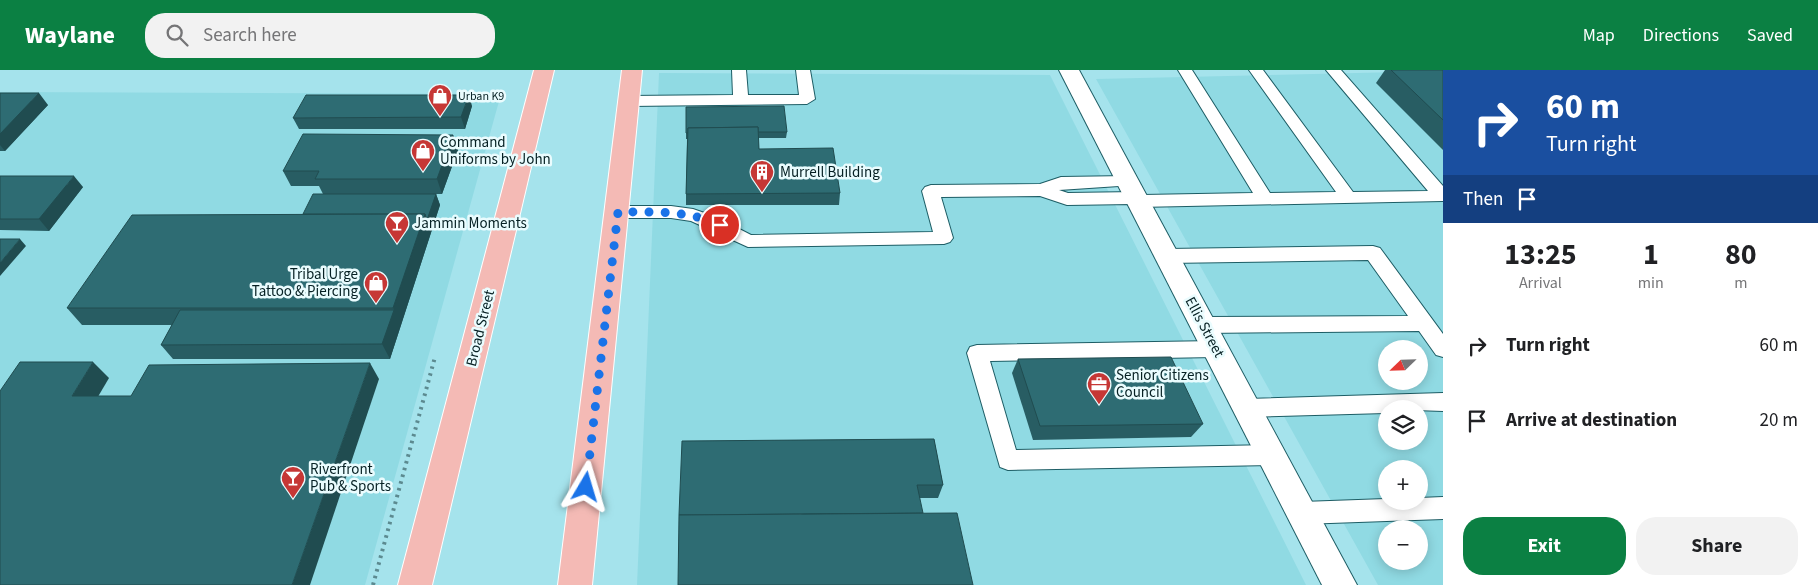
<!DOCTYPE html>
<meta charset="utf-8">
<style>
body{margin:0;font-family:"Source Sans 3",sans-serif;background:#f2f2f2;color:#202124;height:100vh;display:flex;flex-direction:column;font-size:19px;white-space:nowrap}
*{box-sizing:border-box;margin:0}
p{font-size:16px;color:#757577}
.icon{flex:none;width:28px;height:28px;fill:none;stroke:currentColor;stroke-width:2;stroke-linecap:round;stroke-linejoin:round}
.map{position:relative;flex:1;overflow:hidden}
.details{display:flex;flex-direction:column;background:#fff;width:375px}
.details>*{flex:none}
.guide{background:#1a4fa0;color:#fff;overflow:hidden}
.needle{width:32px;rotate:247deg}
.tools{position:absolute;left:1378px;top:270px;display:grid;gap:10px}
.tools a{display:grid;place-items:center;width:50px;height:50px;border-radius:50%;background:#fff;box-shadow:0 2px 12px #0003;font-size:25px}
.pin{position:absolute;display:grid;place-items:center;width:42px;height:42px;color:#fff;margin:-21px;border:2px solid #fff;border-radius:50%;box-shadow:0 1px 5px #0007}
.me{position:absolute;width:55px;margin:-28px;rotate:7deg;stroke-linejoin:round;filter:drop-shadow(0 0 4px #0008)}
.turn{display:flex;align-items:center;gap:18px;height:105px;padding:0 20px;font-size:22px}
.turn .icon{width:65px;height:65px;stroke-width:2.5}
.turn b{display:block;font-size:35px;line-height:42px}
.then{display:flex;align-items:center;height:48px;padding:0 20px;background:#0003;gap:10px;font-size:19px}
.eta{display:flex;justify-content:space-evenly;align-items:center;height:85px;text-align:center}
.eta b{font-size:30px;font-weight:700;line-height:35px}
.primary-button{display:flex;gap:10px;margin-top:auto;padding:10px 20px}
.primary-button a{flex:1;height:58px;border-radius:20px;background:#0b8043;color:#fff;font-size:20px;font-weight:700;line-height:58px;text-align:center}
.primary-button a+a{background:#f2f2f2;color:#202124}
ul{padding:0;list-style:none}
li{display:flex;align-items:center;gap:15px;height:75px;padding:0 20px}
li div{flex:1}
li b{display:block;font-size:19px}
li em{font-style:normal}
header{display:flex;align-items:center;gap:30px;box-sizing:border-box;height:70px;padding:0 25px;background:#0b8043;color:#fff}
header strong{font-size:24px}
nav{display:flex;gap:28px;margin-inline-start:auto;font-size:18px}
.search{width:350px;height:45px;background:#f2f2f2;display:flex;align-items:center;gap:12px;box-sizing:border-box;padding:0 18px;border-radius:20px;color:#757577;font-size:19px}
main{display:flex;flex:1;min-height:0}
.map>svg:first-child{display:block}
</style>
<header>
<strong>Waylane</strong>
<div class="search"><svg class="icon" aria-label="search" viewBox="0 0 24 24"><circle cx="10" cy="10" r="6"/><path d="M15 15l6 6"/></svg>Search here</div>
<nav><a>Map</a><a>Directions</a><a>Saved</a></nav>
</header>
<main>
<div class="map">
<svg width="1443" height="515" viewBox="0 0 1443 515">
<rect width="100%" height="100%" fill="#a5e3ec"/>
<g fill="#90dae3" fill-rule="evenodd">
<path d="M 1443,1 L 1443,515 L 1378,515 L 1096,9 ZM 1386,279 L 1419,279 L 1419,311 L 1386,311 ZM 1386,339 L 1419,339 L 1419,371 L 1386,371 ZM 1386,399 L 1419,399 L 1419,431 L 1386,431 ZM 1386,459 L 1419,459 L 1419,491 L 1386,491 Z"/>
<polygon points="659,3 1050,5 1306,515 637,515"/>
<polygon points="0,22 501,24 365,515 0,515"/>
</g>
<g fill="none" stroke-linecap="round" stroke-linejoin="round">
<g stroke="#1d5d65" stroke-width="2">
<g id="lane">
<polygon points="732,0 746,0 748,25 799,25 796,0 810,0 815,29 807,34 629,36 621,31 629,26 733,25"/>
<polygon points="1178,0 1192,0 1270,123 1336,122 1249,0 1263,0 1353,122 1428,121 1326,0 1341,0 1443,116 1443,131 1138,137 1131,134 1067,135 1040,126 941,127 953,168 950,172 944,174 748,177 691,151 671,148 618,148 612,146 609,142 612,138 618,136 671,136 693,139 716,147 751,165 933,162 922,121 925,117 931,115 1040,114 1061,107 1128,106 1134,107 1136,111 1134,115 1059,120 1068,123 1136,122 1143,125 1253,123"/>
<polygon points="1373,176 1380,178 1443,264 1443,287 1436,285 1419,261 1203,263 1196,260 1193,255 1196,250 1203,247 1408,246 1368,190 1167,193 1160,191 1158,186 1160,181 1167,179"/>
<polygon points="1216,271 1223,273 1226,279 1223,285 1216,287 990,291 1016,380 1272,375 1280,378 1283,385 1280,392 1272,395 1008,400 1000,397 967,283 970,277 977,275"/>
<polygon points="1443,323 1443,341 1386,339 1386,343 1247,347 1239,344 1236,338 1239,332 1247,329"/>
<polygon points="1443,427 1443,449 1302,454 1294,451 1290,443 1294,435 1302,432 1386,429 1386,431 1419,431 1419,428"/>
</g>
</g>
<g stroke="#1d5d65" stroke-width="2">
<polygon id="street" points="1059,0 1079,0 1357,515 1322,515"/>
</g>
<g stroke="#fff" stroke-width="2">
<g id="primary">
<polygon points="534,0 554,0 432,515 398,515"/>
<polygon points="622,0 642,0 592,515 558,515"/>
</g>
</g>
<polyline stroke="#5c8a90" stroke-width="4" stroke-dasharray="2.5 4.5" stroke-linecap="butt" points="373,515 435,287"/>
<use href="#lane" fill="#fff" fill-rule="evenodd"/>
<use href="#street" fill="#fff" fill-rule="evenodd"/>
<use href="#primary" fill="#f4bab5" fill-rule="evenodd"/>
</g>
<g fill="#285d63">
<polygon points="1385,0 1443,0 1443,80 1376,13"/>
<polygon points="0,23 48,35 5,81 0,81"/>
<polygon points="472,36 465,59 299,59 293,48"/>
<polygon points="686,37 787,62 786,68 758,68 759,79 840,123 839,135 686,135 686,124 687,69 686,69"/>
<polygon points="453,65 458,80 442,124 436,124 440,135 390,289 173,289 161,275 172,255 82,255 67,238 303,144 323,124 319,116 291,116 283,101"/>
<polygon points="0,106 83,117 49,161 0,160"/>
<polygon points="1018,289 1203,354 1191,367 1033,370 1012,303"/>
<polygon points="934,369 943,415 938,428 920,428 678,515"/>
</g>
<g fill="#204c50">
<polygon points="39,23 48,35 5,81 0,75 0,64"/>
<polygon points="469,25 472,36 465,59 461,47"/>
<polygon points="453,65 458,80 442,124 437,109"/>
<polygon points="74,106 83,117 49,161 39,149"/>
<polygon points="436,124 440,135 390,289 382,274 394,240 393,238 425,144"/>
<polygon points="20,169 26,176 0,206 0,193"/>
<polygon points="93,292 109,308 89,342 72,326"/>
<polygon points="370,293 379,309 310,515 292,515"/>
</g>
<g fill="#2e6c73" stroke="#204c50">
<polygon points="1391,0 1443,0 1443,50"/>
<polygon points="0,23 39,23 0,64"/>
<polygon points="306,25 469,25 461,47 293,48"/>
<polygon points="784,36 787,62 758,62 758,57 688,58 688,63 686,63 686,37"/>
<polygon points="758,57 759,79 833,78 840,123 686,124 688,58"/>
<polygon points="303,64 453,65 437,109 315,109 319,101 283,101"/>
<polygon points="0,106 74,106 39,149 0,149"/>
<polygon points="313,124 436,124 427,150 425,144 303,144"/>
<polygon points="425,144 393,238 67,238 132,145"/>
<polygon points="0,169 20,169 0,193"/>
<polygon points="180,240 394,240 382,274 161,275"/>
<polygon points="1171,287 1203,354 1040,356 1018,289"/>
<polygon points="20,292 93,292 72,326 131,326 149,295 370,293 292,515 0,515 0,321"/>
<polygon points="934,369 943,415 917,415 923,443 679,445 682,371"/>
<polygon points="957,443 973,515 678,515 679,445"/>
</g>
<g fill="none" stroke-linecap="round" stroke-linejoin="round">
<path stroke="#1a73e8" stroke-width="9" stroke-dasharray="0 16.2" d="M 586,417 L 618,142 C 654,142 687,140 720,155"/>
</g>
<defs>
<g id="shop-pin" transform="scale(1.25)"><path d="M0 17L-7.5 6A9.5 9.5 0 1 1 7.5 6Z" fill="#c63735" stroke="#eafcfe"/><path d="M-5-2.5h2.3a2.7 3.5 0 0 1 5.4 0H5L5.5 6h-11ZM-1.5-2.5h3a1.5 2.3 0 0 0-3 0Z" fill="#fff"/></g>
<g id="building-pin" transform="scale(1.25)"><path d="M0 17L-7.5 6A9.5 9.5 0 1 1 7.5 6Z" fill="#c63735" stroke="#eafcfe"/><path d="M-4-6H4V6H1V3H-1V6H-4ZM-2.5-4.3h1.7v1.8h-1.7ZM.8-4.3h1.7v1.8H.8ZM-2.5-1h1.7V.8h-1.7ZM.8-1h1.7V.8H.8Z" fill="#fff"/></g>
<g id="bar-pin" transform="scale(1.25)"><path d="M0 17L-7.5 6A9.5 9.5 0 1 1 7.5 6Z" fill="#c63735" stroke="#eafcfe"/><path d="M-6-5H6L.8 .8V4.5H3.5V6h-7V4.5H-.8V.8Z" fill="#fff"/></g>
<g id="office-pin" transform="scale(1.25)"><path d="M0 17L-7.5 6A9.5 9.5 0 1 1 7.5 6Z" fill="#c63735" stroke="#eafcfe"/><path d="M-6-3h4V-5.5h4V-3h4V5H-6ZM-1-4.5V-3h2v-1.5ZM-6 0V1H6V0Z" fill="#fff"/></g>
</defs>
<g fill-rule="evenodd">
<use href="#shop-pin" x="440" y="26"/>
<use href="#shop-pin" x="423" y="81"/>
<use href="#building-pin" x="762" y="102"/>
<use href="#bar-pin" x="397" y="153"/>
<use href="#shop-pin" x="376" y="213"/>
<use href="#office-pin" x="1099" y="314"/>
<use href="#bar-pin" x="293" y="408"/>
</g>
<g text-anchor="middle" stroke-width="5" stroke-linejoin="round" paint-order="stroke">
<g font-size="12" fill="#062023" stroke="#eafcfe" text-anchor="start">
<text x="458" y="30">Urban K9</text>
</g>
<g font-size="15" fill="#062023" stroke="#eafcfe" text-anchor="start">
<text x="440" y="77">Command<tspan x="440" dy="17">Uniforms by John</tspan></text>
<text x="780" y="107">Murrell Building</text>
<text x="414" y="158">Jammin Moments</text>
<text x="358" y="209" text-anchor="end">Tribal Urge<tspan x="358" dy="17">Tattoo &amp; Piercing</tspan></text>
<text x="1116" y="310">Senior Citizens<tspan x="1116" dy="17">Council</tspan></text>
<text x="310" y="404">Riverfront<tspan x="310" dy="17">Pub &amp; Sports</tspan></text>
</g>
<g font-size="15" fill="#062023" stroke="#eafcfe">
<text transform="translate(1205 257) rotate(62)" y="5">Ellis Street</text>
<text transform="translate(480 258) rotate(-76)" y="5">Broad Street</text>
</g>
</g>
</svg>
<div class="tools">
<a><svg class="needle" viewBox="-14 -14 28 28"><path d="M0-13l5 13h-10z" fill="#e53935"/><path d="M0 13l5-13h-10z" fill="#757577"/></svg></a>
<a><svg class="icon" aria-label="layers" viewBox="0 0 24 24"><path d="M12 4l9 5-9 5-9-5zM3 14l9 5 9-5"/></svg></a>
<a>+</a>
<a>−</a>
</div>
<div class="pin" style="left:720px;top:155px;background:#d93025"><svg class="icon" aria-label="arrive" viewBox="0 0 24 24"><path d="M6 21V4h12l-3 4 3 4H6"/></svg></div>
<svg class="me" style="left:586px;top:417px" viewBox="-20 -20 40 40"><path d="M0-17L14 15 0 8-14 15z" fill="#1a73e8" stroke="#fff" stroke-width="4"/></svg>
</div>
<section class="details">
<div class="guide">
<div class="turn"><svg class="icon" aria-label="right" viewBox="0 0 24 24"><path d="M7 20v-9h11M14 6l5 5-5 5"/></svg><div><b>60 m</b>Turn right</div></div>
<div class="then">Then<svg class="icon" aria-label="arrive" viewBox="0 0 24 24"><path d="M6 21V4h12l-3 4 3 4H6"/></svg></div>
</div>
<div class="eta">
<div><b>13:25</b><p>Arrival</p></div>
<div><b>1</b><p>min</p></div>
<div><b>80</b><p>m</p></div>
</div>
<ul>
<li><svg class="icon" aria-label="right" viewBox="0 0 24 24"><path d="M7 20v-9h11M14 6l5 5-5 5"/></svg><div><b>Turn right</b></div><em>60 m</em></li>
<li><svg class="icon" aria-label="arrive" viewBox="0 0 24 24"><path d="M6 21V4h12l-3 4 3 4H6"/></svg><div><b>Arrive at destination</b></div><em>20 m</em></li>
</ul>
<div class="primary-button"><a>Exit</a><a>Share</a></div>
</section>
</main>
